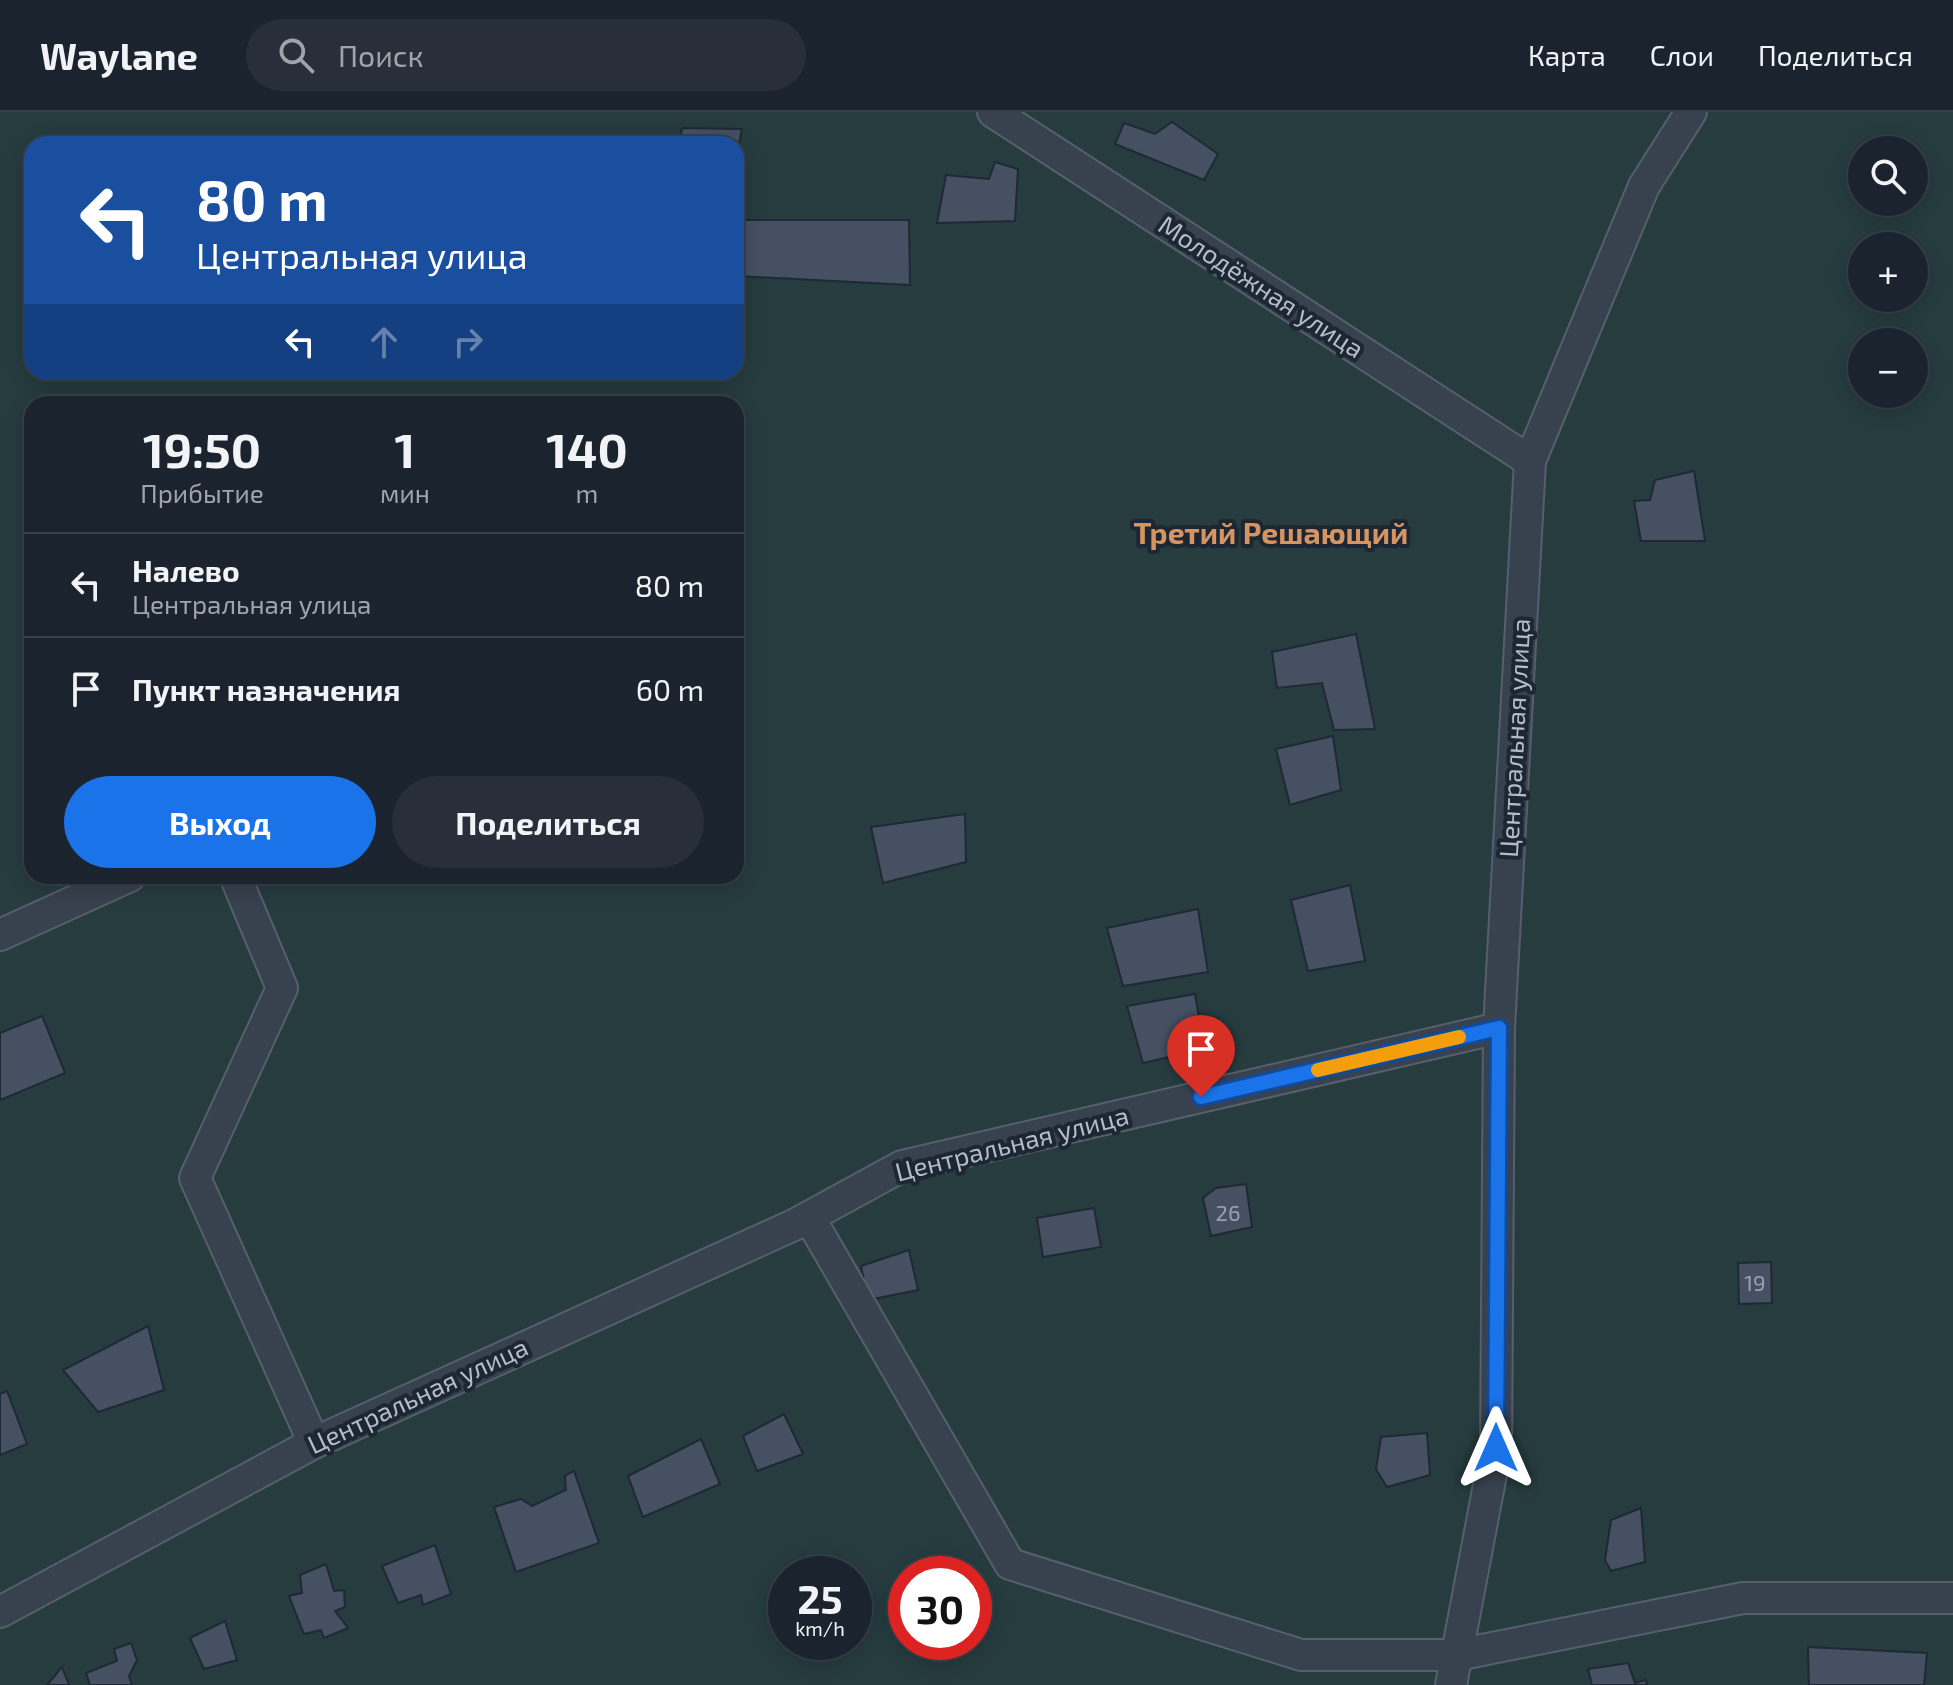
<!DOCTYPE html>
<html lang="ru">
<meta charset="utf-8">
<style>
body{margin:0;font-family:"Exo 2",sans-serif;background:#282f3a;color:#f1f3f6;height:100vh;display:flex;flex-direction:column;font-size:30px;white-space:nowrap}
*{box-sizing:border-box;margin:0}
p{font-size:26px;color:#a0a4aa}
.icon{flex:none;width:44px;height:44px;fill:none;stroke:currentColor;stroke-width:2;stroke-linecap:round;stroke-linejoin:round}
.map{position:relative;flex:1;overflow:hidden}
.drawer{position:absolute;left:24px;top:284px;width:720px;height:488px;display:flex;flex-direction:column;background:#1b232e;border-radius:24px;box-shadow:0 4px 20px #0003,0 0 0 2px #39404a}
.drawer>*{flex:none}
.guide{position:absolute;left:24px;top:24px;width:720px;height:244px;border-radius:24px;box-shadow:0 4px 20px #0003,0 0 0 2px #39404a;background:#1a4fa0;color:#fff;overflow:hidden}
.fabs{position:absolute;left:1848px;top:24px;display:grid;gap:16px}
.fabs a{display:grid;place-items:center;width:80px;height:80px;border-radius:50%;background:#1b232e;box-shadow:0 4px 20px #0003,0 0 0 2px #39404a;font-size:40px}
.speed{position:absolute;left:768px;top:1444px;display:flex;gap:16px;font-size:40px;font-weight:700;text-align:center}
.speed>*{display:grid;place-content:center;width:104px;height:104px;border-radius:50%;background:#1b232e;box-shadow:0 4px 20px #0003,0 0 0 2px #39404a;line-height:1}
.speed small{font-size:20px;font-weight:400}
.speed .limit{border:12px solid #d22;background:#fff;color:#111}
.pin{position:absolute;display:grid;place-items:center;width:68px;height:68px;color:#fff;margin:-82px -34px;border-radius:50% 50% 50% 0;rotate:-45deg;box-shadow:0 0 8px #0007}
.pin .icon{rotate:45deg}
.me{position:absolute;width:88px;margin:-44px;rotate:0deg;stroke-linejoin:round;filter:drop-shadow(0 0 6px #0008)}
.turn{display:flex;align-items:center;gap:28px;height:168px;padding:0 40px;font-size:36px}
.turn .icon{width:104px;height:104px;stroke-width:2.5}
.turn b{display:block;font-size:56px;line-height:68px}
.lanes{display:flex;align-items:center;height:76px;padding:0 40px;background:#0003;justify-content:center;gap:40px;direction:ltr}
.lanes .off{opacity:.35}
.eta{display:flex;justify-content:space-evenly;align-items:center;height:136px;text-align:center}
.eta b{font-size:48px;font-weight:700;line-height:56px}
.primary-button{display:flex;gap:16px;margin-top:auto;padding:16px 40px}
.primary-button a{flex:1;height:92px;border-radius:48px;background:#1a73e8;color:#fff;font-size:32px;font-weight:700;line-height:92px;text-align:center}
.primary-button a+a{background:#282f3a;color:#f1f3f6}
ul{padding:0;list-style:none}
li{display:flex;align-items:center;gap:24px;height:104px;padding:0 40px;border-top:2px solid #39404a}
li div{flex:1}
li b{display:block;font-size:30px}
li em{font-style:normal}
header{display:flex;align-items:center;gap:48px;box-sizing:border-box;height:112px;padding:0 40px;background:#1b232e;border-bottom:2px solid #39404a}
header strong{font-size:38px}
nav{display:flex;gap:44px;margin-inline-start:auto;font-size:28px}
.search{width:560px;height:72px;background:#282f3a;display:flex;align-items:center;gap:20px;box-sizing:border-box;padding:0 28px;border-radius:44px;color:#a0a4aa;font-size:30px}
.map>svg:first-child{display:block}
</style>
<header>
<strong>Waylane</strong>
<div class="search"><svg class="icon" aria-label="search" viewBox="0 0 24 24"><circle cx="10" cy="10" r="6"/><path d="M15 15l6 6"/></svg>Поиск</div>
<nav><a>Карта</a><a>Слои</a><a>Поделиться</a></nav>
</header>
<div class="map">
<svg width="1953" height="1573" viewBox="0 0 1953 1573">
<rect width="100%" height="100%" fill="#242f3e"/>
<path fill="#263c3f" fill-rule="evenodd" d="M 0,0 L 1953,0 L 1953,1573 L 0,1573 ZM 32,32 L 736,32 L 736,260 L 32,260 ZM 1862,38 L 1914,38 L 1914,90 L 1862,90 ZM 1862,134 L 1914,134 L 1914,186 L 1862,186 ZM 1862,230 L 1914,230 L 1914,282 L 1862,282 ZM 32,292 L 736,292 L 736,764 L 32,764 ZM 786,1462 L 854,1462 L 854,1530 L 786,1530 ZM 906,1462 L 974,1462 L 974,1530 L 906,1530 Z"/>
<g fill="#455162" stroke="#1f2835" stroke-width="2">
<polygon points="1172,10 1218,42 1204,68 1115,32 1124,11 1155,22"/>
<polygon points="682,16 742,17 736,46 736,32 679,32"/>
<polygon points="995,50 1018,57 1015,109 937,111 946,63 989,67"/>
<polygon points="736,108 909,108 910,173 736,164"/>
<polygon points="1694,359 1705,429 1641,429 1634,389 1650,388 1655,368"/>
<polygon points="1356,522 1375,617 1334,618 1322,571 1277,576 1272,540"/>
<polygon points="1333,624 1341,678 1290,693 1276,637"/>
<polygon points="965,702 966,750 883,771 871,715"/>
<polygon points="1350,773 1365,849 1308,859 1291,788"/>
<polygon points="1198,797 1208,860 1123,874 1107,816"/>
<polygon points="1195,882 1201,917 1191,920 1195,939 1143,951 1127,894"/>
<polygon points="42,904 65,961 0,988 0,921"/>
<polygon points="1246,1072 1252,1115 1211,1124 1203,1086 1216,1076"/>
<polygon points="1094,1096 1101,1135 1043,1145 1037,1106"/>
<polygon points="909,1138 918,1178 868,1188 861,1154"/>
<polygon points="1771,1150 1772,1191 1739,1192 1738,1151"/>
<polygon points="148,1214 164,1278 98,1300 63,1258"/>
<polygon points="7,1279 27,1332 0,1343 0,1282"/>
<polygon points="784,1302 803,1342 757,1359 743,1324"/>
<polygon points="1427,1321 1430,1363 1387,1375 1376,1357 1381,1325"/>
<polygon points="701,1327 720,1372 643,1405 628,1364"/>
<polygon points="574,1359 599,1431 516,1460 494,1395 521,1387 532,1394 566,1378 565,1364"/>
<polygon points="1641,1396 1645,1450 1611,1459 1605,1448 1611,1408"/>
<polygon points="435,1433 451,1482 423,1493 421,1483 398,1491 382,1454"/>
<polygon points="326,1452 334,1479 344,1478 345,1495 335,1499 348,1516 324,1526 321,1518 304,1522 289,1484 302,1481 300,1463"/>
<polygon points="225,1509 237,1548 204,1557 190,1526"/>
<polygon points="131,1531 137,1548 129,1564 132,1573 90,1573 86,1561 117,1549 114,1537"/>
<polygon points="1808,1535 1927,1541 1924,1573 1809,1573"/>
<polygon points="1628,1551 1635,1571 1646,1568 1647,1573 1592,1573 1588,1557"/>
<polygon points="62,1555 69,1573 47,1573"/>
</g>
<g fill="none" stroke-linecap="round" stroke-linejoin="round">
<g stroke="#565f6c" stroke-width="34">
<g id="street">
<polyline points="993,0 1530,349"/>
<polyline points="235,764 282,876 195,1066 314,1331"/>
<polyline points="0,823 130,764"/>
<polyline points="809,1105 1010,1452 1301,1543 1457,1543 1743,1486 1953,1486"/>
<polyline points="0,1500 314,1331 796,1112 902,1054 1499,916 1530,349 1644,74 1691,0"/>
<polyline points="1451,1573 1496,1336 1499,916"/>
</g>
</g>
<use href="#street" stroke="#38414e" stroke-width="30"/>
</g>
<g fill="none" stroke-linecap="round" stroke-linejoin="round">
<g stroke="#114b97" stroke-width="20">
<polyline id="route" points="1201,985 1499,916 1496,1336"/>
</g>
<use href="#route" stroke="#1a73e8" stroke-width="14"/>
<polyline stroke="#f59e0b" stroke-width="14" points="1318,958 1459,925"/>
</g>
<g text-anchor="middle" stroke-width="8" stroke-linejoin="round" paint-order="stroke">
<g font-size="22" fill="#98a1af">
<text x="1228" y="1109">26</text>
<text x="1755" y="1179">19</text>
</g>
<g font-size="26" fill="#b4bcc9" stroke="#1d2633">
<text transform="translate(1261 175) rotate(33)" y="9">Молодёжная улица</text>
<text transform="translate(1515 626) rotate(-87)" y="9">Центральная улица</text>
<text transform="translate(1012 1032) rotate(-14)" y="9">Центральная улица</text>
<text transform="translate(418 1284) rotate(-25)" y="9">Центральная улица</text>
</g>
<g font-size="30" font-weight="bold" fill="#d59563" stroke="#1d2633">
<text x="1271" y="432">Третий Решающий</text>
</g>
</g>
</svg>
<div class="fabs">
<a><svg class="icon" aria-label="search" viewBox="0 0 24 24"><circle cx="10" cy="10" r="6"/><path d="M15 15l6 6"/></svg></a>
<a>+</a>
<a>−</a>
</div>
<div class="speed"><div>25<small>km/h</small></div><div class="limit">30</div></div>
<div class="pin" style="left:1201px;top:985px;background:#d93025"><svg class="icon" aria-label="arrive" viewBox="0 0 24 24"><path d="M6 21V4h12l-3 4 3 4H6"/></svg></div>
<svg class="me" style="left:1496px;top:1336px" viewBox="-20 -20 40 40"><path d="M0-17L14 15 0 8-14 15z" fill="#1a73e8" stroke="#fff" stroke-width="4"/></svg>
<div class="guide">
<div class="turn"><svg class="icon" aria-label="left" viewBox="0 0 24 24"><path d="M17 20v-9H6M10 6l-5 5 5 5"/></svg><div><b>80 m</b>Центральная улица</div></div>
<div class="lanes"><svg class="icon" aria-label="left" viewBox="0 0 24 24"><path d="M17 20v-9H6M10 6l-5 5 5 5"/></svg><svg class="icon off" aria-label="ahead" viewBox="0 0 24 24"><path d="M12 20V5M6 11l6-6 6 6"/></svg><svg class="icon off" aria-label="right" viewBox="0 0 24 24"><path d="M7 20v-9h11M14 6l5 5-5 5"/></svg></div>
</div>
<section class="drawer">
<div class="eta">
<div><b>19:50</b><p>Прибытие</p></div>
<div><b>1</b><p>мин</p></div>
<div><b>140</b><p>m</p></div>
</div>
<ul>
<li><svg class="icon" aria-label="left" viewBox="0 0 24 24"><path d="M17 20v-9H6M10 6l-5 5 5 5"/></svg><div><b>Налево</b><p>Центральная улица</p></div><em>80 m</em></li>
<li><svg class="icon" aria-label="arrive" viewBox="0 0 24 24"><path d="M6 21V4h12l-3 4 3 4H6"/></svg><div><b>Пункт назначения</b></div><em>60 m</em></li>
</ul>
<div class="primary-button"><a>Выход</a><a>Поделиться</a></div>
</section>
</div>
